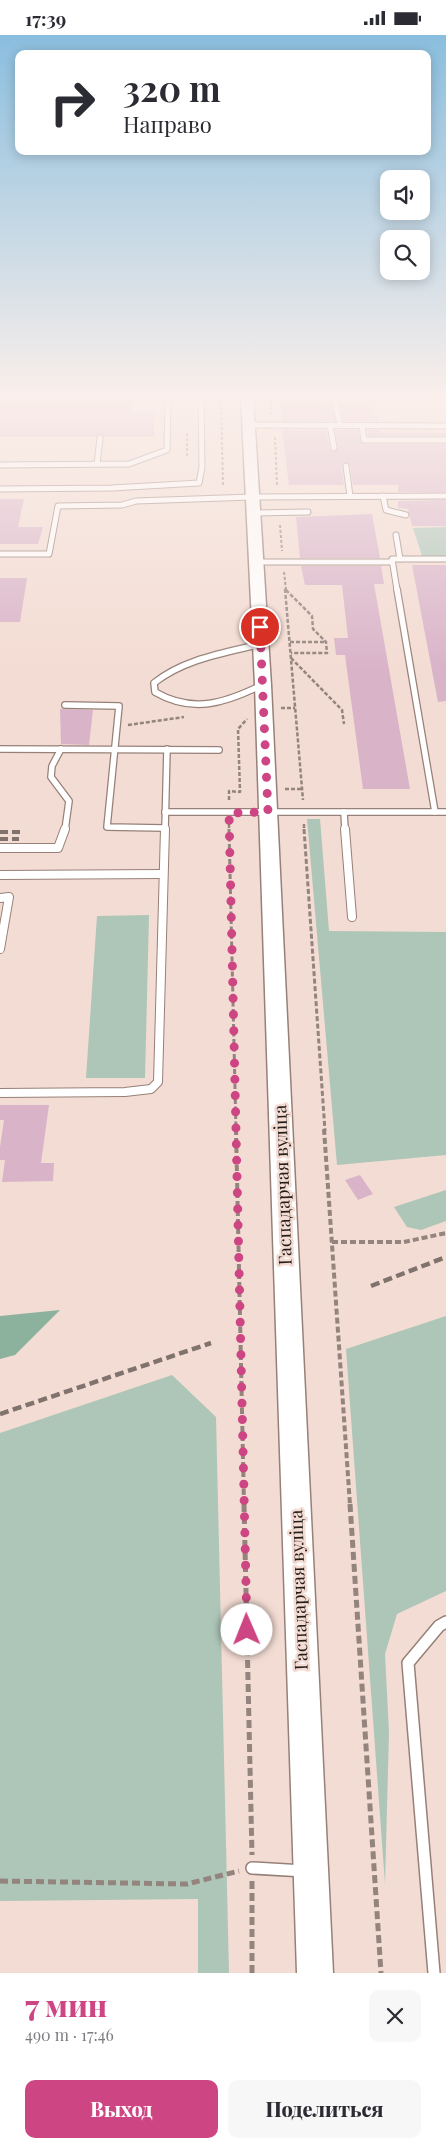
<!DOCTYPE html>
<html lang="ru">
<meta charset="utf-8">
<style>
body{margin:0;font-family:"Playfair Display",serif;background:#f7f7f7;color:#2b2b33;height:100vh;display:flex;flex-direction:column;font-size:19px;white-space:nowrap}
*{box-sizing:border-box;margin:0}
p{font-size:16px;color:#7c7c81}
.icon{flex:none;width:28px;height:28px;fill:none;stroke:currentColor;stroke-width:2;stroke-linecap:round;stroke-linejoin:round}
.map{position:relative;height:1938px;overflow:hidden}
.drawer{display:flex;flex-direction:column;background:#fff;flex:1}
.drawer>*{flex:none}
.guide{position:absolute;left:15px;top:15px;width:416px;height:105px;border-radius:10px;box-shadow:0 2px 12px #0003;background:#fff;color:#2b2b33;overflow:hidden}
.fabs{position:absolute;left:380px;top:135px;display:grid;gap:10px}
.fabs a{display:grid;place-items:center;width:50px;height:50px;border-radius:10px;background:#fff;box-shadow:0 2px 12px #0003;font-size:25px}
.pin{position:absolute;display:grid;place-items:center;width:42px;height:42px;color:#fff;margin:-21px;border:2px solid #fff;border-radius:50%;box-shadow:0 1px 5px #0007}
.me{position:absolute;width:55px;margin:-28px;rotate:359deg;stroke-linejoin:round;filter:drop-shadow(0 0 4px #0008)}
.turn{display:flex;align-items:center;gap:18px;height:105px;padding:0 25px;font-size:22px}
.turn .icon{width:65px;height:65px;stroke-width:2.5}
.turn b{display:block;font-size:35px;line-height:42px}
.round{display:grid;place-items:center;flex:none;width:52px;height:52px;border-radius:10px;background:#f7f7f7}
.headline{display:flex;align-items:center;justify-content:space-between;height:85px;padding:0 25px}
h1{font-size:30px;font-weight:800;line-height:38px;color:#cd4583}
.button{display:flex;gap:10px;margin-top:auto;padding:10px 25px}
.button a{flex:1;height:58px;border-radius:10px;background:#cd4583;color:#fff;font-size:20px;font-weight:800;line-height:58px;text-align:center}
.button a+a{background:#f7f7f7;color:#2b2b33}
.status{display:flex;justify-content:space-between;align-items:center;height:35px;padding:0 25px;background:#fff;direction:ltr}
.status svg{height:14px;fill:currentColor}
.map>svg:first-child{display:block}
</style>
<div class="status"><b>17:39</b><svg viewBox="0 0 49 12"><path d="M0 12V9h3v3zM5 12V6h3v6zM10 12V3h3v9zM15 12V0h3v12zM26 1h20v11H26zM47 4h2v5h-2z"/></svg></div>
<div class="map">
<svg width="446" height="1938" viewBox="0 0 446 1938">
<rect width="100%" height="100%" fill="#f3dcd3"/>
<g fill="#adc6b8">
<polygon points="446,492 446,521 422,521 413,493"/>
<polygon points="307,784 320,784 329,896 446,897 446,1120 337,1130"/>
<polygon points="149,880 145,1043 86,1043 97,881"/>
<polygon points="446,1155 446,1186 421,1195 407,1192 394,1172"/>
<polygon points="446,1281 446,1556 397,1579 385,1619 389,1697 385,1849 346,1314"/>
<polygon points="172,1340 216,1382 229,1938 198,1938 198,1864 0,1866 0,1398"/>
</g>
<polygon fill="#8cb29e" points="60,1275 15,1320 0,1324 0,1281"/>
<g fill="#d9b4c9">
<polygon points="0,362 132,362 131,378 154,377 154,402 104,402 100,399 96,402 0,402"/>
<polygon points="280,362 325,362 326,369 331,369 335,386 282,386"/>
<polygon points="369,368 372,381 377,381 379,386 344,386 340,369"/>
<polygon points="282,395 326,395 330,414 333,417 338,414 335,395 358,395 360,406 364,409 446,409 446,457 398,457 398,450 353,450 350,430 346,427 342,431 344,450 289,450"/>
<polygon points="367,395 381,395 381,398 446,398 446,401 368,401"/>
<polygon points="0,464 24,464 18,492 43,492 38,509 0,509"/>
<polygon points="446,465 446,491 412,491 408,474 398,473 398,466"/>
<polygon points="372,479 380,523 300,523 296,482"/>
<polygon points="412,530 446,530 446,666 438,667"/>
<polygon points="301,531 381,531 384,549 374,549 410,754 363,754 345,620 336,620 334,603 348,603 342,550 305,550"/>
<polygon points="0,543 27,543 20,587 0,587"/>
<polygon points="60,674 93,675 89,710 61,709"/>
<polygon points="0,1070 49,1070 41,1128 54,1128 53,1146 2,1147 5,1125 0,1125 0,1112 4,1085 0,1085"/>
<polygon points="360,1140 373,1159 358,1165 345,1145"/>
</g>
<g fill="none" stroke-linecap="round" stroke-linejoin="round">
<g stroke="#968078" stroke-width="7">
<g id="lane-far3">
<polyline points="334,362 340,390"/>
<polyline points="248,390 446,391"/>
<polyline points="330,390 334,413"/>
<polyline points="362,391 364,405 446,405"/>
<polyline points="97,429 100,403"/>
<polyline points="0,430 129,429 167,415 168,362"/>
<polyline points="346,431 350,461"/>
<polyline points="0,454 112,453 199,448 202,432 201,362"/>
<polyline points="383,461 386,475 406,480"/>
<polyline points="253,478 308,477"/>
<polyline points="396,500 400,524"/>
<polyline points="0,519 49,519 58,471 122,470 136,466 252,462 446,461"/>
<polyline points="256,527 392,527"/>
<polyline points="397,555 392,524 446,524"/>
</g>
</g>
<g stroke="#968078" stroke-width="8">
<g id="lane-far2">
<polyline points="397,554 435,777"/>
<path d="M 261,609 C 224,618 184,624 154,648 L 155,657 C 193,679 225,668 262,650"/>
<polyline points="65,670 119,671 107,792 164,793"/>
<polyline points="0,714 219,715"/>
<polyline points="61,714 52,731 51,742 69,766 65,795"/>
<polyline points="165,777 446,777"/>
<polyline points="344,777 345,795"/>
<polyline points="165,795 167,714"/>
</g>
</g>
<g stroke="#968078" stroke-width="10">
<g id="lane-far1">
<polyline points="345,794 352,882"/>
<polyline points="0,813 58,813 65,794"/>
<polyline points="0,840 163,839"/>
<polyline points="0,863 9,862 0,914"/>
<polyline points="0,1058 125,1057 151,1054 158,1047 165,794"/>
</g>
</g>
<g stroke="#968078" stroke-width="14">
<g id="lane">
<polyline points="252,1833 304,1836"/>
<polyline points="434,1938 408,1628 439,1591 446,1587"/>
</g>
</g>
<g stroke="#968078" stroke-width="3">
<polygon id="secondary" points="241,362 253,362 271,650 333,1938 297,1938 255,650"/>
</g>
<g stroke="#94847e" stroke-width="2" stroke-dasharray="3 2" stroke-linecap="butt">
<polyline points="221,362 223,452"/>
<polyline points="271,362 271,379"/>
<polyline points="187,398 187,421"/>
<polyline points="275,402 277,451"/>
<polyline points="280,490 282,516"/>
<polyline points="284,537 286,555"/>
</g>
<g stroke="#94847e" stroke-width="2.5" stroke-dasharray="4 2" stroke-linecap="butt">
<polyline points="285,554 303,765"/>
<polyline points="286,555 312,581 313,594 326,607 327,618 291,618"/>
<polyline points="290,607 326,607"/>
<polyline points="291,623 342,675 344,689"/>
<polyline points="281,673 295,673"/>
<polyline points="128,690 184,682"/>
<polyline points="285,754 302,754"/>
<polyline points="229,765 229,756 240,757 238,694 247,684"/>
<polyline points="229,789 229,795"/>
<polyline points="304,789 304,795"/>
</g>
<g stroke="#94847e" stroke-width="3" stroke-dasharray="5 2.5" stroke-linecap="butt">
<polyline points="229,794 236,1096"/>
<polyline points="304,794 325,1096"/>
</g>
<g stroke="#94847e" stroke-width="4" stroke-dasharray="6 3" stroke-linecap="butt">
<polyline points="236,1094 244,1470"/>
<polyline points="324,1094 350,1470"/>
<polyline points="332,1207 404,1207 446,1198"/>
</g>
<g stroke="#94847e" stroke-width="5" stroke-dasharray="8 4" stroke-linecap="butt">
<polyline points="244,1469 252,1820"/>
<polyline points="350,1469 381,1938"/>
<polyline points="0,1846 187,1849 239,1836"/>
<polyline points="252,1846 252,1938"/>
</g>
<use href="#lane-far3" stroke="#fff" stroke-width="5"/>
<use href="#lane-far2" stroke="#fff" stroke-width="5.5"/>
<use href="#lane-far1" stroke="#fff" stroke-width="8"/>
<use href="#lane" stroke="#fff" stroke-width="11"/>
<use href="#secondary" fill="#fff" fill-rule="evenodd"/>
<g stroke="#80726c" stroke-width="4" stroke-dasharray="8 4" stroke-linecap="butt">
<polyline points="0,797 22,797"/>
<polyline points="0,804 19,804"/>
</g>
<g stroke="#80726c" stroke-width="4.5" stroke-dasharray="9 4.5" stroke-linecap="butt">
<polyline points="371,1251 446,1222"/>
<polyline points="0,1379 211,1308"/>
</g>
</g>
<linearGradient id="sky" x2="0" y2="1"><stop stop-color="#8abede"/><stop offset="0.57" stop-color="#faefeb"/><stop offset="1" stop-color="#faefeb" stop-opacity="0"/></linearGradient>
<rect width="446" height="634" fill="url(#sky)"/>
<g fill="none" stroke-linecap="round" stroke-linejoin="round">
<polyline stroke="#cd4583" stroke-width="9" stroke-dasharray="0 16.2" points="247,1595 229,778 268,777 260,592"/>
</g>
<g text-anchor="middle" stroke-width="5" stroke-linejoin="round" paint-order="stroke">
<g font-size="18" fill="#251d1a" stroke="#f3dcd3">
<text transform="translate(283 1150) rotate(-92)" y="6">Гаспадарчая вуліца</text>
<text transform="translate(299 1555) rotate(-92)" y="6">Гаспадарчая вуліца</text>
</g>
</g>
</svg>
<div class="fabs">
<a><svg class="icon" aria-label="sound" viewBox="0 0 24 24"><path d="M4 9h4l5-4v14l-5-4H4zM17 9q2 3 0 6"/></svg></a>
<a><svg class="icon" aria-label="search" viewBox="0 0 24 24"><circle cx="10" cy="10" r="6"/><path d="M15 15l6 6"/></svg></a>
</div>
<div class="pin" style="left:260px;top:592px;background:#d93025"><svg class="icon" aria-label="arrive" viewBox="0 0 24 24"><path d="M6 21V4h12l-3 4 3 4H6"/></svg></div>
<svg class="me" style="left:247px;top:1595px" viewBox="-20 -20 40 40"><circle r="19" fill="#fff"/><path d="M0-13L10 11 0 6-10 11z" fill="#cd4583"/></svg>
<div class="guide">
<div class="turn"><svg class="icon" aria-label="right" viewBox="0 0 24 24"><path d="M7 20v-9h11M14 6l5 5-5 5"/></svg><div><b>320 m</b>Направо</div></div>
</div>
</div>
<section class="drawer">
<div class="headline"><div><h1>7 мин</h1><p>490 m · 17:46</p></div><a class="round"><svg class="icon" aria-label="close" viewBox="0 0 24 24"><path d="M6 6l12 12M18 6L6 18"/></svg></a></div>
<div class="button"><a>Выход</a><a>Поделиться</a></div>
</section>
